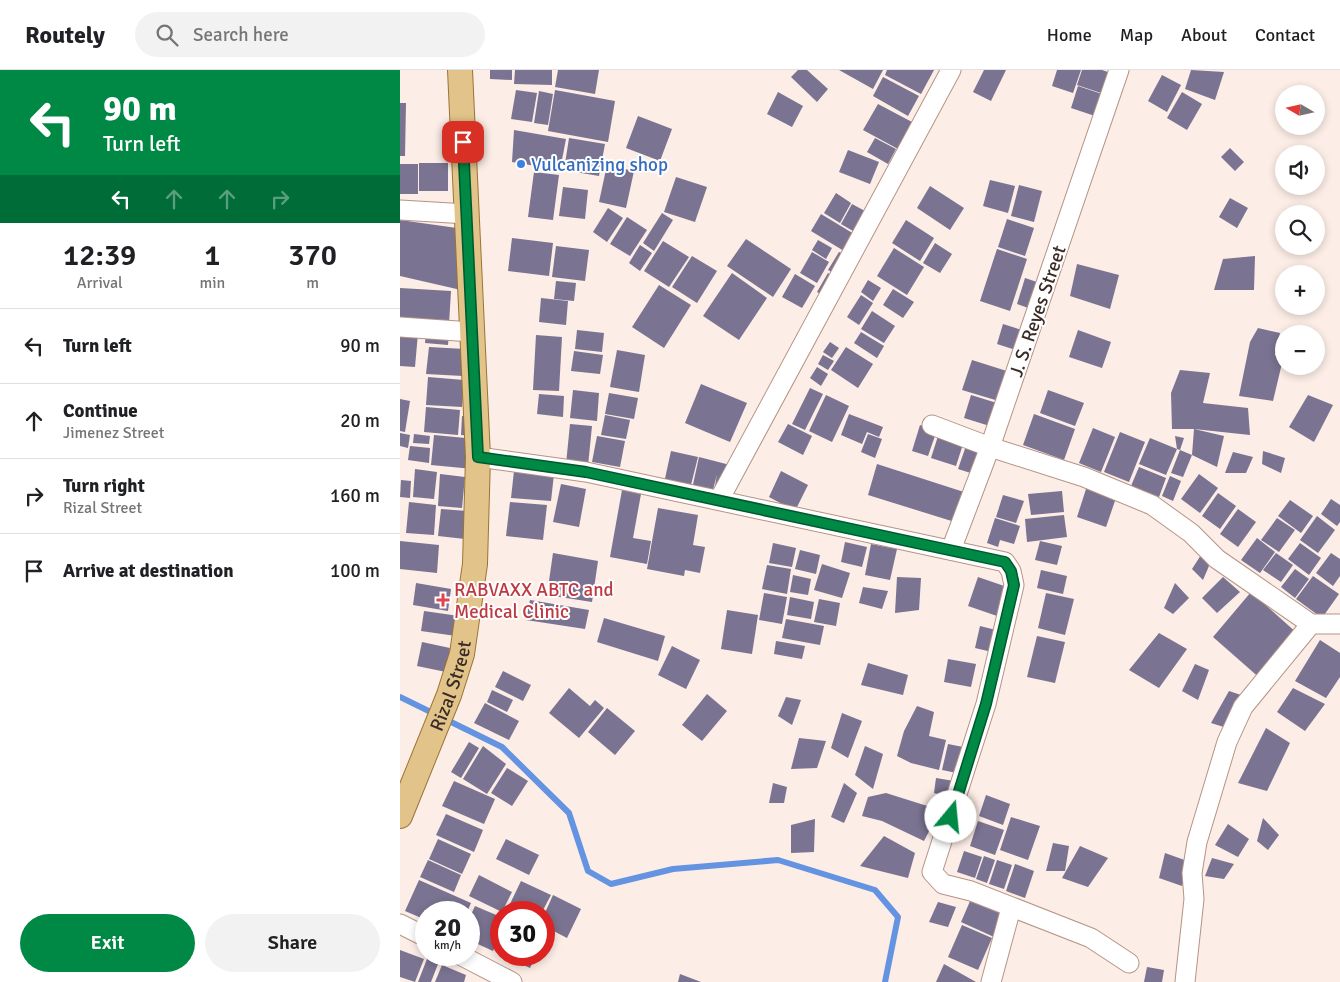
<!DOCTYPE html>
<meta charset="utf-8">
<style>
body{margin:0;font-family:Signika,sans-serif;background:#f2f2f2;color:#202124;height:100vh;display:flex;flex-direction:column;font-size:19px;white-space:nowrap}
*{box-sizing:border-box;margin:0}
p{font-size:16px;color:#757577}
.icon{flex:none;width:28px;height:28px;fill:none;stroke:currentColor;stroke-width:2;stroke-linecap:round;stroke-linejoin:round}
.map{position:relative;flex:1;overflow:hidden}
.side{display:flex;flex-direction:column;background:#fff;width:400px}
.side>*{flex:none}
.guide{background:#008845;color:#fff;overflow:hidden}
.needle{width:32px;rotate:279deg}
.buttons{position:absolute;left:875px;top:15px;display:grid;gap:10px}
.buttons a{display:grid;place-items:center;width:50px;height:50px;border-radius:50%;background:#fff;box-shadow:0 2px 8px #0003;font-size:25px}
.speed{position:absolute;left:15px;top:831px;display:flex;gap:10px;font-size:25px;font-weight:700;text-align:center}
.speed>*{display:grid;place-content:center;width:65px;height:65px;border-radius:50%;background:#fff;box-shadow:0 2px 8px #0003;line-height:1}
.speed small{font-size:12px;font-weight:400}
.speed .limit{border:8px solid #d22;background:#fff;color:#111}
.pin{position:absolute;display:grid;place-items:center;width:42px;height:42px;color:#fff;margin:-21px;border-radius:10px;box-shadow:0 2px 8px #0006}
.me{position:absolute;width:55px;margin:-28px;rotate:17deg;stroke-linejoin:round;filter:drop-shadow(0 0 4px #0008)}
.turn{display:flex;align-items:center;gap:18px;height:105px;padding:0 20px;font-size:22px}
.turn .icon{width:65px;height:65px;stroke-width:2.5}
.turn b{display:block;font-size:35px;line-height:42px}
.lanes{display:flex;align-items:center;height:48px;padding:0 20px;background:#0003;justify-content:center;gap:25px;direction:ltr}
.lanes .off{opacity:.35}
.eta{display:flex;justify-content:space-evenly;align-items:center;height:85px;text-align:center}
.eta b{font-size:30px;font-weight:600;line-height:35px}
.primary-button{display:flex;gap:10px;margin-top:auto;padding:10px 20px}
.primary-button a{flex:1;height:58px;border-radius:30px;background:#008845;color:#fff;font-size:20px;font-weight:600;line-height:58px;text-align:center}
.primary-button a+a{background:#f2f2f2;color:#202124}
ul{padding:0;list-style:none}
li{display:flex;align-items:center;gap:15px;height:75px;padding:0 20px;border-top:1px solid #e0e0e0}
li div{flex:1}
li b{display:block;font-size:19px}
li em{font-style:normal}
header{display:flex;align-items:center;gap:30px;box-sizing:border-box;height:70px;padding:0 25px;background:#fff;border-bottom:1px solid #e0e0e0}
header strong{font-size:24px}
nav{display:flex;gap:28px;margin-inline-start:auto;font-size:18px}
.search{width:350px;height:45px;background:#f2f2f2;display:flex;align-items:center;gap:12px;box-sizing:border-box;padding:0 18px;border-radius:28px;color:#757577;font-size:19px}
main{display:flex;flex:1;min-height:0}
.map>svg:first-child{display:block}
</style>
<header>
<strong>Routely</strong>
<div class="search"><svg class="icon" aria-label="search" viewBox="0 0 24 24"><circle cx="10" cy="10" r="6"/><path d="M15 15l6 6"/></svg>Search here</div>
<nav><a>Home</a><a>Map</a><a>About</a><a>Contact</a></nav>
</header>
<main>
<section class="side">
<div class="guide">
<div class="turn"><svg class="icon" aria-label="left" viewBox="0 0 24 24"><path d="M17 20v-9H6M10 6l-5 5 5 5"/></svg><div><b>90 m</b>Turn left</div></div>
<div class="lanes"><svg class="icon" aria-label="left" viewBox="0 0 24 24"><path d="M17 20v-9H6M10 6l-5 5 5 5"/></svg><svg class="icon off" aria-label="ahead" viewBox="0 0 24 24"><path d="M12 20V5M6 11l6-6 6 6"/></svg><svg class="icon off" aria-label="ahead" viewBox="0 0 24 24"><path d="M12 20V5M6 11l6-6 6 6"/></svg><svg class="icon off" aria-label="right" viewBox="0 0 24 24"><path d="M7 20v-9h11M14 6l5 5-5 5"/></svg></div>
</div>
<div class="eta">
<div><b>12:39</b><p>Arrival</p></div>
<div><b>1</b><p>min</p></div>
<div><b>370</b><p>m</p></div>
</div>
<ul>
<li><svg class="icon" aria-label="left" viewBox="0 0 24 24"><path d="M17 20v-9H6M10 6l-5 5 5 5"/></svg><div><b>Turn left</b></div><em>90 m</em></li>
<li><svg class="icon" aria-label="ahead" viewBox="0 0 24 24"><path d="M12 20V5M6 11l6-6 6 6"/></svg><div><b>Continue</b><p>Jimenez Street</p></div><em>20 m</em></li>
<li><svg class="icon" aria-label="right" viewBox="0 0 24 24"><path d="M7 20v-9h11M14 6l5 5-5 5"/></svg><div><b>Turn right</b><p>Rizal Street</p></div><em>160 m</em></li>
<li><svg class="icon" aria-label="arrive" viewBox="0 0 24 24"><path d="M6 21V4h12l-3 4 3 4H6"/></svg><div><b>Arrive at destination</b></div><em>100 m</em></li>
</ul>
<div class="primary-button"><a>Exit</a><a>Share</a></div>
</section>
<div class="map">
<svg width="940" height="912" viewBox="0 0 940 912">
<rect width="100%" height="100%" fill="#fcede6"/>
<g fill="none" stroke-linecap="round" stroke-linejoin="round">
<polyline stroke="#6494e1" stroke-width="6" points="0,627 102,677 169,743 188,801 211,814 273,799 378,790 475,820 498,847 485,912"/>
</g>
<g fill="#7a7391">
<polygon points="90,0 112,0 112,10 90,9"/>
<polygon points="115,0 152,0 152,15 114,14"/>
<polygon points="158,0 199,0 195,24 155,17"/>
<polygon points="398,0 407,0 428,19 417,32 391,7"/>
<polygon points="439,0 483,0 473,19"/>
<polygon points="487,0 534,0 521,24 485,5"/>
<polygon points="584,0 606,0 591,31 573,22"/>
<polygon points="657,0 681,0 673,23 652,16"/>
<polygon points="682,0 702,0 714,4 707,25 677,15"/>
<polygon points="791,0 824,2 815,30 785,19"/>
<polygon points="762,5 781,15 767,42 748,31"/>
<polygon points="483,7 519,26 508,46 473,26"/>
<polygon points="678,16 708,26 701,48 671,38"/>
<polygon points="116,20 137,23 132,52 111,49"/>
<polygon points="155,20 215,31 208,72 148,61"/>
<polygon points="139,21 153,24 148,55 134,53"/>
<polygon points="378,22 403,36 392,57 367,44"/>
<polygon points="782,22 802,34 787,60 767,48"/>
<polygon points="0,33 6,33 5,86 0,86"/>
<polygon points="478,34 512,52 498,79 463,60"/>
<polygon points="238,46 272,59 260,91 226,78"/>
<polygon points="114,60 166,69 160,100 112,92"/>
<polygon points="169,68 205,74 199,106 164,100"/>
<polygon points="475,68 496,79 488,94 467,82"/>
<polygon points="830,78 844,92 835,101 821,87"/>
<polygon points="448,80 479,92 470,114 439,102"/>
<rect x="19" y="93" width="29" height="28"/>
<rect x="0" y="94" width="18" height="30"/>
<polygon points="207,95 234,101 226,138 199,132"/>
<polygon points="134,102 159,105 153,150 128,147"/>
<polygon points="276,107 307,117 295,152 264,142"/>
<polygon points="590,110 615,116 608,143 583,136"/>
<polygon points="619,115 642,121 634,152 611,146"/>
<polygon points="530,116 564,138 550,160 517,138"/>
<polygon points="163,117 188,120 185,149 159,146"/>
<polygon points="436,123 451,133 440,153 424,143"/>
<polygon points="830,128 848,138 837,158 819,147"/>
<polygon points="452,134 465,141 453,161 441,154"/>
<polygon points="208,138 223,148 207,172 193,162"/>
<polygon points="262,143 273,150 254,181 243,173"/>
<polygon points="421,144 454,164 444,181 411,161"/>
<polygon points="227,147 247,160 230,186 210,174"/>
<polygon points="607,149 634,158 625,186 598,177"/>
<polygon points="0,150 64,159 61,220 0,206"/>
<polygon points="506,150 534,168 520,191 492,173"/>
<polygon points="112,168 153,173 149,206 108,201"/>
<polygon points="346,169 391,199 373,227 327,196"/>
<polygon points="418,170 432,178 426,189 412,180"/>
<polygon points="263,171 289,187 269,217 244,201"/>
<polygon points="535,173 552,184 540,203 523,193"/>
<polygon points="240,175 252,183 240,201 229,193"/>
<polygon points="156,176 189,180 185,211 152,207"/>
<polygon points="494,178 524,197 507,225 477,206"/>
<polygon points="597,179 627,189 610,241 580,231"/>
<polygon points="412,182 429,192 417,213 400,203"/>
<polygon points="439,182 446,185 435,204 428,200"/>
<polygon points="292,186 317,201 297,233 272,217"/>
<polygon points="855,186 854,220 814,220 823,189"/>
<polygon points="677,194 719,205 710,239 670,226"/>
<polygon points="332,203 367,228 339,270 303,246"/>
<polygon points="428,203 433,207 422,225 417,222"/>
<polygon points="395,204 415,216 402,238 382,227"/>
<polygon points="625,208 643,214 634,240 617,234"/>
<polygon points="468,210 481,218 473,231 461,222"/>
<polygon points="156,211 176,213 174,231 154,229"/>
<polygon points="259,215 291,235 264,278 232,257"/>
<polygon points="0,218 51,221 49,254 10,252 11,248 0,247"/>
<polygon points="493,219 514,232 503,248 483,235"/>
<polygon points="461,225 473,233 459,255 447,247"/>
<polygon points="141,228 168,231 166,255 139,252"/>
<polygon points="472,241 495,256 484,273 461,259"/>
<polygon points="603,254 625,261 619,281 597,274"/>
<polygon points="858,258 880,263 875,285 883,289 873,331 839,326 850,272"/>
<polygon points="177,260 204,263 202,282 175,279"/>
<polygon points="678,260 711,272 702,298 669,287"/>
<polygon points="0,262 18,263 15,297 0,296"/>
<polygon points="26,262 49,264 48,275 25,273"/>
<polygon points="461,262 484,276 477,288 454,273"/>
<polygon points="136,265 162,267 159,321 133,320"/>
<polygon points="430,272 439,278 432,288 423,282"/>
<polygon points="29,277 65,279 63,306 26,304"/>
<polygon points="446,277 473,294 458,318 431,300"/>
<polygon points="217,280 245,285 239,322 210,317"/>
<polygon points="174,281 203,285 200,304 171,301"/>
<polygon points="423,285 434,291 428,300 418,294"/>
<polygon points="572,290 613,303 602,332 562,320"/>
<polygon points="417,297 428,304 421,316 410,308"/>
<polygon points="780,300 810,303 803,333 848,338 850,365 794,359 824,366 817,397 792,385 783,407 771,403 780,380 792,385 794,359 772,359 771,323"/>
<polygon points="28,307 64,310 62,337 26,335"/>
<polygon points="301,314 347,333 330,372 285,353"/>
<polygon points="410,318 423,324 405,360 392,354"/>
<polygon points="173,320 199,323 197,351 170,348"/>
<polygon points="648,320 684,333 675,356 640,343"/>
<polygon points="209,323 238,328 234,349 205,344"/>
<polygon points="139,324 164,326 163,347 137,344"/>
<polygon points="426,325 449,336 432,372 409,361"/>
<polygon points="571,325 600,334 593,357 564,348"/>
<polygon points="908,325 933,335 914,372 889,357"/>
<polygon points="0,329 10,331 5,362 0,361"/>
<polygon points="26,337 60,340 58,365 24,362"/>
<polygon points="449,344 483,357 479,367 467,362 462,374 441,365"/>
<polygon points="634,344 675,359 664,390 623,375"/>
<polygon points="205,345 230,350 226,369 201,365"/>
<polygon points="62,346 76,347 74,366 61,365"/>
<polygon points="170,354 192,356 188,396 166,394"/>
<polygon points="388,354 412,366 403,385 378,372"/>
<polygon points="520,355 537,360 528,386 512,381"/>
<polygon points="693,358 715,367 701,402 679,393"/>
<polygon points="720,362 745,372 729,412 704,402"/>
<polygon points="0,363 10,365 8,378 0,376"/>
<polygon points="539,363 564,371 556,396 531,388"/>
<polygon points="14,364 30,366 29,374 13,373"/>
<polygon points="468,364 482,369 475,388 461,382"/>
<polygon points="34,365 76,369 73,399 31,395"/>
<polygon points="197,366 225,371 220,397 192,392"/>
<polygon points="775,366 784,368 780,380 777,379 766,405 739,394 750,368 777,379"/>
<polygon points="567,373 586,380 577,405 558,399"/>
<polygon points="10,376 30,378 29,393 8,390"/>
<polygon points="271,381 298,387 290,419 264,413"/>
<polygon points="863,381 885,388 881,403 862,394"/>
<polygon points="833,382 853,387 846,403 825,403"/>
<polygon points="299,387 330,395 314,422 317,404 312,424 292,419"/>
<polygon points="477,394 567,423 558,453 468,425"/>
<polygon points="739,397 766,408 759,427 731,416"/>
<polygon points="15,399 37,402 34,429 13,427"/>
<polygon points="114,401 154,404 151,431 111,428"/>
<polygon points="381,401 408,415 395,441 369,427"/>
<polygon points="40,404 65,407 62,438 38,436"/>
<polygon points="799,404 818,418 800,443 781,429"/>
<polygon points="770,406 781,411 773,431 762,426"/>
<polygon points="1,410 11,411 10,428 0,427"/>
<polygon points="161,414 186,419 179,457 153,452"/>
<polygon points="687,416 717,425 706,457 677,447"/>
<polygon points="222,420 241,424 233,468 251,471 247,494 210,487"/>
<polygon points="662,421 664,442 631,445 628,424"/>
<polygon points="818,423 836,436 820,459 802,446"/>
<polygon points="603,425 624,431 616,453 596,447"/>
<polygon points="931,429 940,435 940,452 937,456 921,444"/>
<polygon points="890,430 913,446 901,463 878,446"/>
<polygon points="9,432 36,435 34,465 6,463"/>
<polygon points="110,432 147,435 143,470 106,466"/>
<polygon points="258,438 298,445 293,475 305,477 300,503 285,500 284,506 247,499"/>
<polygon points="41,439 67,441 65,469 38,466"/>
<polygon points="838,439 856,452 838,477 820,464"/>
<polygon points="664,445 667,467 627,472 625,449"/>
<polygon points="917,446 935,460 918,483 900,470"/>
<polygon points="595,448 620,456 614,474 600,470 598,477 587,473"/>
<polygon points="877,448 895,460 879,482 861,470"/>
<polygon points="857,468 875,482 860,503 841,490"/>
<polygon points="0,471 39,475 37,503 0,499"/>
<polygon points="640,471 662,476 657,495 635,490"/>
<polygon points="445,472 467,477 462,497 441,492"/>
<polygon points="373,473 396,478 392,497 369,493"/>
<polygon points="900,473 921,488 909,505 888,489"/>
<polygon points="471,474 497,479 490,510 465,505"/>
<polygon points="400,480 420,485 416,504 395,499"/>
<polygon points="153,483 198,491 192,532 147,525"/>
<polygon points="876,483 893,495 881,512 863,500"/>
<polygon points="931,483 940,489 940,506 933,516 916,503"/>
<polygon points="801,485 809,496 803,510 792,499"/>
<polygon points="422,494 450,503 442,528 414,520"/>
<polygon points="367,495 391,499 387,524 362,519"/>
<polygon points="895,499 909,509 895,528 881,517"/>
<polygon points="641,500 667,506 663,524 637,518"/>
<polygon points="393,505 411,509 408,525 390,522"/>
<polygon points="913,506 939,524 922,548 896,529"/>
<polygon points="497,507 521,508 519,540 495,543"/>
<polygon points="578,507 610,518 600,547 568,536"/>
<polygon points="823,507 840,522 817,543 802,528"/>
<polygon points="16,513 51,519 48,541 13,535"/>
<polygon points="775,513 789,528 773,544 764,538"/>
<polygon points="463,517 488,521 482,539 459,533"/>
<polygon points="851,522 898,564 862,610 813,567"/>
<polygon points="364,523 387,527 382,554 359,550"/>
<polygon points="646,523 674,529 665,565 638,558"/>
<polygon points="390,527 414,532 411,549 387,545"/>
<polygon points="419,529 440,533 436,556 414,552"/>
<polygon points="130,530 189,540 185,559 126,550"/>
<polygon points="327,540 358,545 352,584 321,579"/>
<polygon points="24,541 59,546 56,566 21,561"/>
<polygon points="204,548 265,566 258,591 197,572"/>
<polygon points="386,549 424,556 420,575 382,568"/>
<polygon points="580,556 596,560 592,582 575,578"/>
<polygon points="759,563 787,579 759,618 729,600"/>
<polygon points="637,566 665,572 655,613 627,607"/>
<polygon points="920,570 940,583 940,607 926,628 895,611"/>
<polygon points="376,571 405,576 402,589 374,584"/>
<polygon points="22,572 50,578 46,602 17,596"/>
<polygon points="272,576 300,590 286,619 258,605"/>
<polygon points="548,589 576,594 571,617 544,612"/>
<polygon points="468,593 508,605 503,625 461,615"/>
<polygon points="795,594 809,600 798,630 782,621"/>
<polygon points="103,601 131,615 123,631 95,617"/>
<polygon points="169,618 190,636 195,630 204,638 179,668 149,643"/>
<polygon points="893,618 925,634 905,661 877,642"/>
<polygon points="92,620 113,630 107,642 87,632"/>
<polygon points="829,621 844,626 827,658 811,653"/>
<polygon points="307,624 327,641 302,671 282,655"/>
<polygon points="386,627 401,630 392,655 378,646"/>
<polygon points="85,633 119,651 109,670 74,653"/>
<polygon points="517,636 534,642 529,666 546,670 539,700 511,693 497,686 504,661"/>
<polygon points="207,638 235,661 215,685 188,662"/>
<polygon points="442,643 462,651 448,688 431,678"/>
<polygon points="866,658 890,673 867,721 838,713"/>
<polygon points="399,668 426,671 417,698 391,699"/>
<polygon points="69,672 79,678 61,708 51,702"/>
<polygon points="548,674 568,678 562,704 542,700"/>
<polygon points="83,676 106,694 87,724 63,709"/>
<polygon points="465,676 483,684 473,719 455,705"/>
<polygon points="107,698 128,711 112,736 91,723"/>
<polygon points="536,708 560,712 556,728 534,723"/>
<polygon points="54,711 95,729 84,754 42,736"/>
<polygon points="373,713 387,717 384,733 369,733"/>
<polygon points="444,713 457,723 444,753 431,747"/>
<polygon points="486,723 540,740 524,771 482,751 462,746 468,727"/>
<polygon points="586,725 610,734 603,755 579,746"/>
<polygon points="46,744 83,760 74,782 36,765"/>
<polygon points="611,747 640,756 628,790 600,780"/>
<polygon points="863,748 879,765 868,780 857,771"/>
<polygon points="415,749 414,782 391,783 391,755"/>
<polygon points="578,751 604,760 595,785 570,776"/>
<polygon points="828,754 849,769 838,787 815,775"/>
<polygon points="484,766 515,783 508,808 460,796"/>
<polygon points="38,769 71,784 62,804 29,789"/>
<polygon points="106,769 139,785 129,805 96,789"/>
<polygon points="653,773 669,776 665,801 646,801"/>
<polygon points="680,776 708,788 688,817 662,808"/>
<polygon points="564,781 582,787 575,808 557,802"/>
<polygon points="765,783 790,792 782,816 759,808"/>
<polygon points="584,786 595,790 587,813 576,809"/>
<polygon points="812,788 834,794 824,809 805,806"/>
<polygon points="28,790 61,805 54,822 20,807"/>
<polygon points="597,790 612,795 604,819 589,814"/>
<polygon points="615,794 634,801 625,828 606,821"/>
<polygon points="79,805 112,822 102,842 69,826"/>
<polygon points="19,810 71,833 67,842 26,842 26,850 5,841"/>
<polygon points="121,811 151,825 142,842 113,842 107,840"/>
<polygon points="153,825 181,839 167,868 144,856 144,845"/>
<polygon points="571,829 604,843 594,867 561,852"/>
<polygon points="538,832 556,837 548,857 529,852"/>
<polygon points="75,836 101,847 101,862 93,881 69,870 69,849"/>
<polygon points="562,855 592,868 578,900 548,887"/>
<polygon points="101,879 101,885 136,885 130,898 99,884"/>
<polygon points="0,880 24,889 15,912 0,907"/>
<polygon points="27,889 38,894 31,912 18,912"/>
<polygon points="544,894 576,912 536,912"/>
<polygon points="42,895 66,905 64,912 35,912"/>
<polygon points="747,897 764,900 762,912 744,912"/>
<polygon points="280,904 301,912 278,912"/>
</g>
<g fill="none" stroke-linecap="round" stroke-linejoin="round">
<g stroke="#b59485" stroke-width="21">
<g id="minor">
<polyline points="0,140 67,144"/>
<polyline points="0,257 72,262"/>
<polyline points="532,355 590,377 684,407 752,435 791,463 817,489 911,554 940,554"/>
<polyline points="78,387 186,402 605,492 611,501 614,515 586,634 532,802 543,814 571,821 691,868 729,893"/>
<polyline points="319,430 551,0"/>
<polyline points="551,480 590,377 719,0"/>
<polyline points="0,854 26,867"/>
<polyline points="60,885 112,912"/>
<polyline points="591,912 611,838"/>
<polyline points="785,912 794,829 792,803 797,772 827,672 843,637 911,554"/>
</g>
</g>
<g stroke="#9a7434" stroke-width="26">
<g id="major">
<path id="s1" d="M 0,746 L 49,625 L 62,584 L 75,494 L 78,387 L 60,0"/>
</g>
</g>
<use href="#minor" stroke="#fff" stroke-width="19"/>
<use href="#major" stroke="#e2c48a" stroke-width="24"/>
</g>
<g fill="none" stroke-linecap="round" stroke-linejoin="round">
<g stroke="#00582d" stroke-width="12">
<polyline id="route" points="63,72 78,387 186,402 605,492 611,501 614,515 586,634 551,747"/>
</g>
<use href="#route" stroke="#008845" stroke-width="9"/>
</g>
<circle fill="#3f7fe0" stroke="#fefefe" stroke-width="2" cx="121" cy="94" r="5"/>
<path fill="#e0444e" stroke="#fefefe" stroke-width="2" d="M40.5 522.5h5v5h5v5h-5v5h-5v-5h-5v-5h5z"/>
<g text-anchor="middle" stroke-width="4" stroke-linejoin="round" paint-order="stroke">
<g font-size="19" fill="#366cbe" stroke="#fefefe" text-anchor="start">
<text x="131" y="101">Vulcanizing shop</text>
</g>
<g font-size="19" fill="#392b25" stroke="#fefefe">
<text transform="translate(637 241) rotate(-71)" y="7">J. S. Reyes Street</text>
<text dy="7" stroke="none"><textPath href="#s1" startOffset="140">Rizal Street</textPath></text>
</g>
<g font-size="19" fill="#be3a42" stroke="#fefefe" text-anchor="start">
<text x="54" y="526">RABVAXX ABTC and<tspan x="54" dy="22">Medical Clinic</tspan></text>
</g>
</g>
</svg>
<div class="buttons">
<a><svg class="needle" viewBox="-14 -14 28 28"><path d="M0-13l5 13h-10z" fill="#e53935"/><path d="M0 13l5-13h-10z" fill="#757577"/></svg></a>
<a><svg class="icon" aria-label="sound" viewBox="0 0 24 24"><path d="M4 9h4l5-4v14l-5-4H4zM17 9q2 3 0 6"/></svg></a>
<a><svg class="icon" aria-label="search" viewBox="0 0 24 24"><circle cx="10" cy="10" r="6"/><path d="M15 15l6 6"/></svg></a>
<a>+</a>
<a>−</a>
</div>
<div class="speed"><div>20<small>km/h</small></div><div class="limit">30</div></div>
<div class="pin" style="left:63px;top:72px;background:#d93025"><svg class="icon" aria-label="arrive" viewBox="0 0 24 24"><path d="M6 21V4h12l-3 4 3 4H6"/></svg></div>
<svg class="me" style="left:551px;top:747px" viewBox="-20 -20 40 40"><circle r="19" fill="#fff"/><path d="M0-13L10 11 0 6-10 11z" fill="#008845"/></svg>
</div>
</main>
